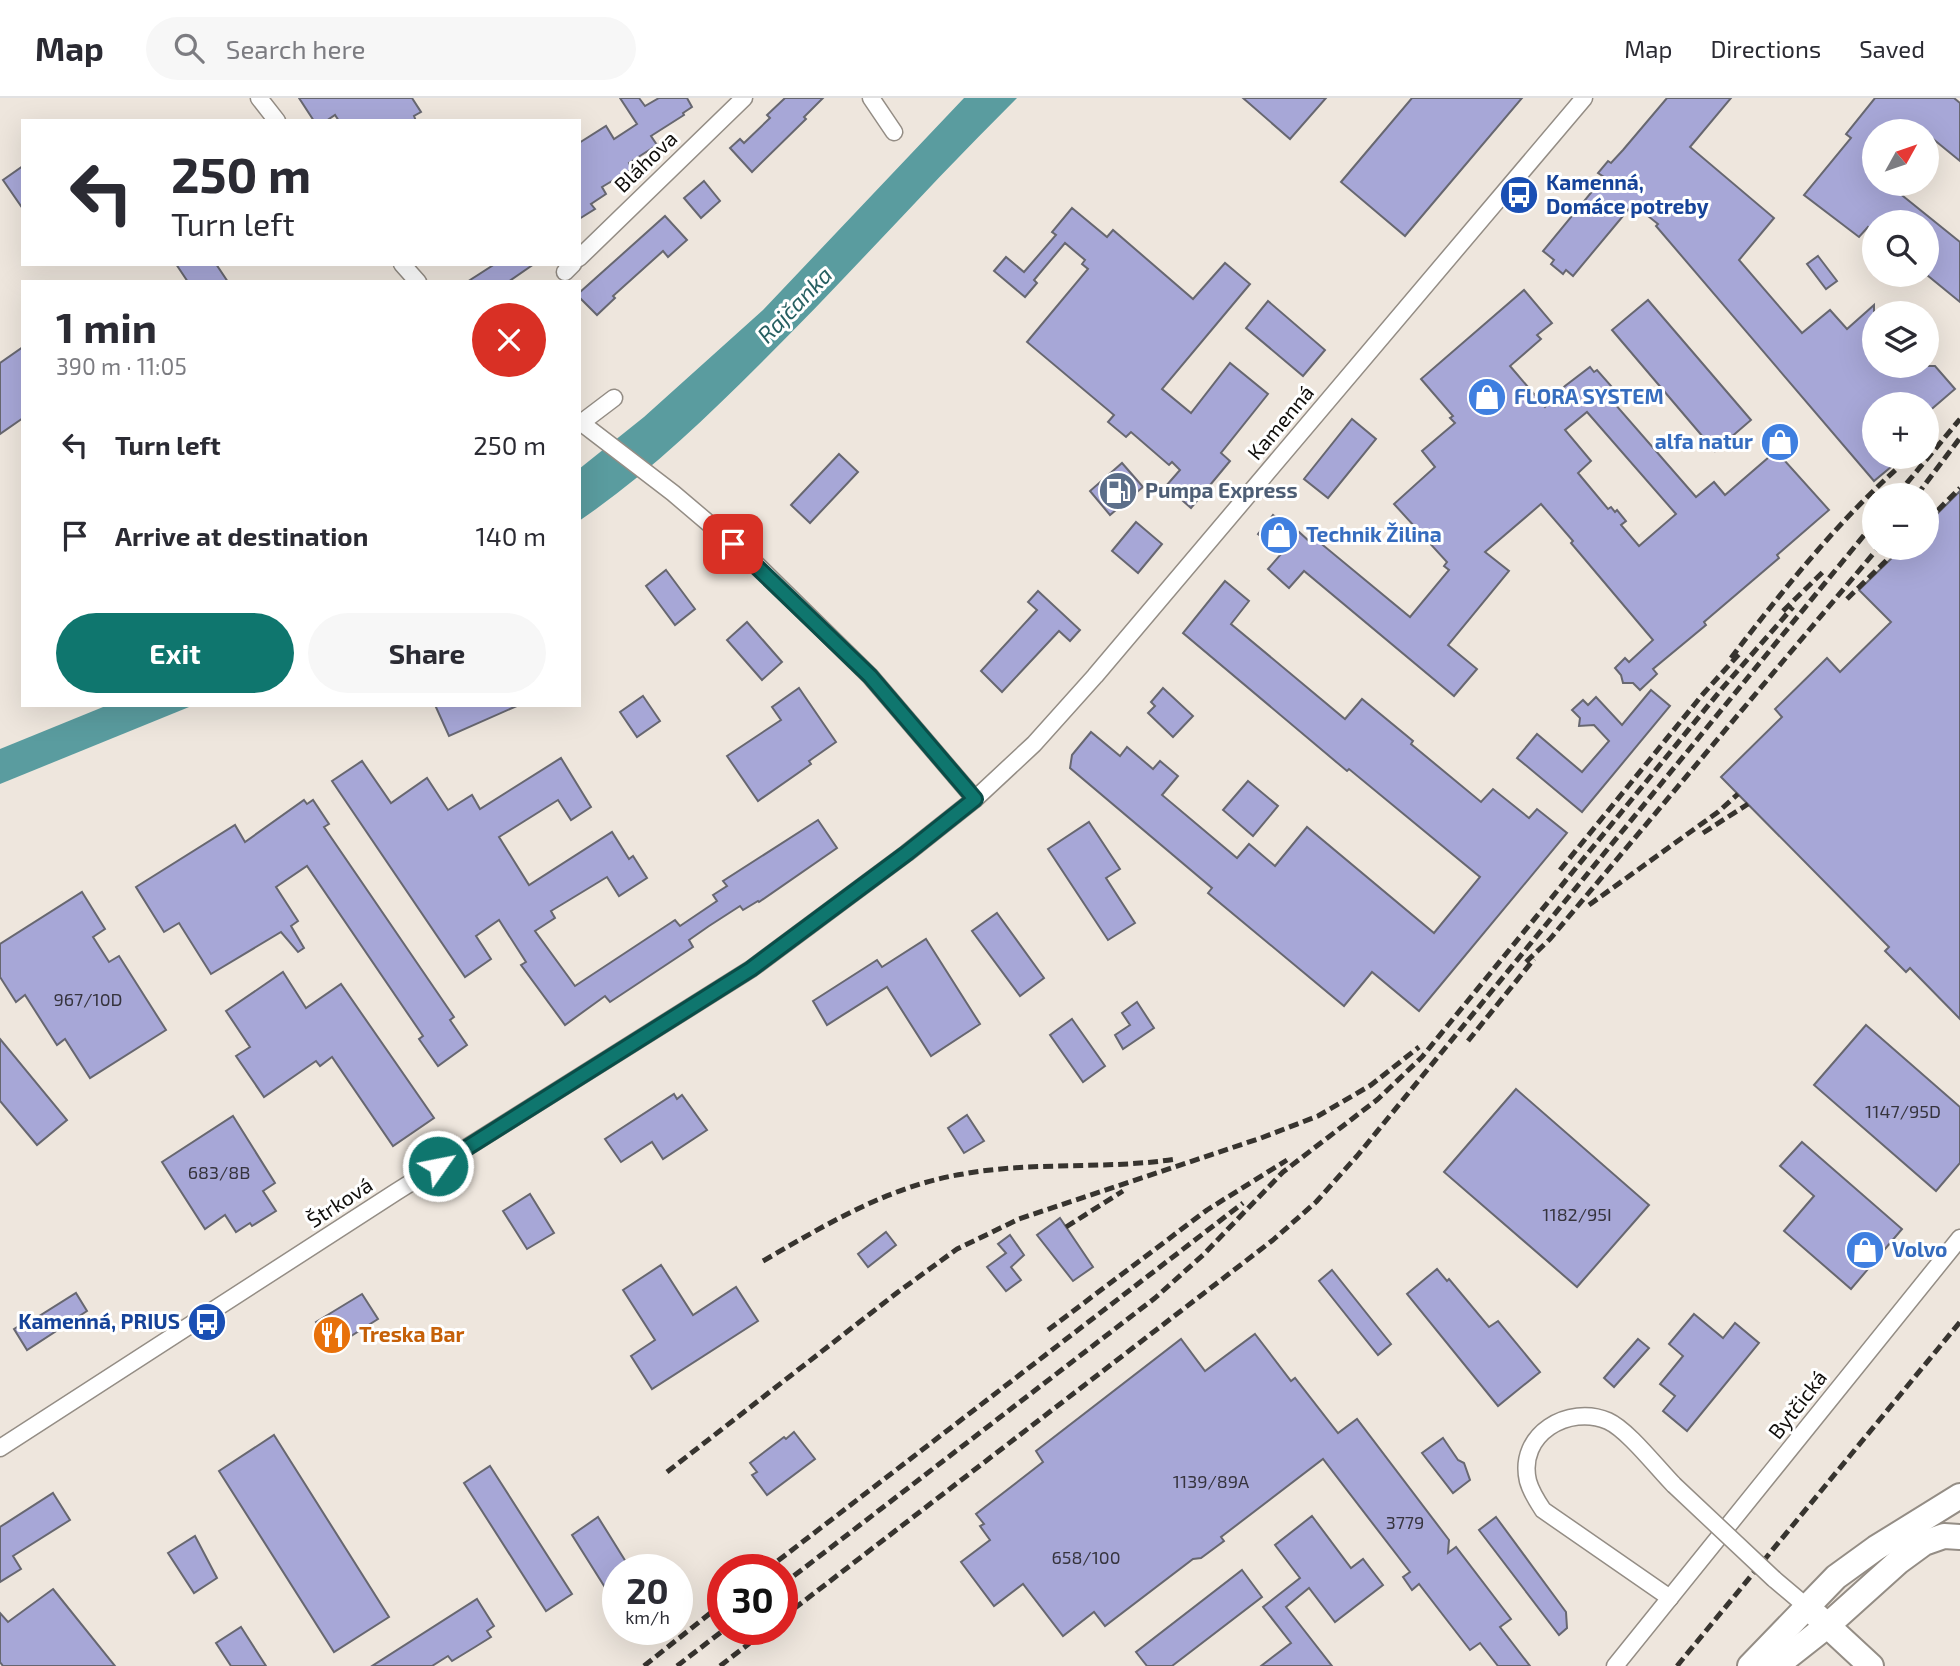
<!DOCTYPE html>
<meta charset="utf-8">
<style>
body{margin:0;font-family:"Exo 2",sans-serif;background:#f7f7f7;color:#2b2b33;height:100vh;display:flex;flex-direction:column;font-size:26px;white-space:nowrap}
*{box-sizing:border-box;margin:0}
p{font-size:23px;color:#7c7c81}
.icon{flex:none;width:38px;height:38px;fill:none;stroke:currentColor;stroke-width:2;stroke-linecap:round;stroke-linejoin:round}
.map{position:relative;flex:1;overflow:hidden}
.panel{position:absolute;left:21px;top:182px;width:560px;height:427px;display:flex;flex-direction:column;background:#fff;border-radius:0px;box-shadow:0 7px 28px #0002}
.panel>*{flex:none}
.guide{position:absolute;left:21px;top:21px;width:560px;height:147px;border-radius:0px;box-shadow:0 7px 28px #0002;background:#fff;color:#2b2b33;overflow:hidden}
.needle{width:46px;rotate:50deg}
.buttons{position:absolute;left:1862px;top:21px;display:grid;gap:14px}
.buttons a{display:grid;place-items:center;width:77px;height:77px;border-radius:50%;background:#fff;box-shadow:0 7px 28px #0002;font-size:35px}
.speed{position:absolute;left:602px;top:1456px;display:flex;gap:14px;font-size:35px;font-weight:700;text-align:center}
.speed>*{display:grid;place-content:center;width:91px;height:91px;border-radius:50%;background:#fff;box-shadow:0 7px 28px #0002;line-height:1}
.speed small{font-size:18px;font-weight:400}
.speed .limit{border:10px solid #d22;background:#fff;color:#111}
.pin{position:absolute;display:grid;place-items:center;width:60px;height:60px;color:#fff;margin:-30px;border-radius:14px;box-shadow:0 4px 10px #0006}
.me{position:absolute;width:77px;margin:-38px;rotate:57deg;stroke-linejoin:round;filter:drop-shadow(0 0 5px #0008)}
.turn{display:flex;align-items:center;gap:24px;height:147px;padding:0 35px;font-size:32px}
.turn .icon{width:91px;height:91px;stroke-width:2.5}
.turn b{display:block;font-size:49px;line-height:60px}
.round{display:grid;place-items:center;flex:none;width:74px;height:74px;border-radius:37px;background:#f7f7f7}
.overview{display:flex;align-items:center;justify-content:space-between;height:119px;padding:0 35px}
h1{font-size:42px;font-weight:700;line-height:52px}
.cta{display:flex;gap:14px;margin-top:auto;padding:14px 35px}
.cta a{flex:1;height:80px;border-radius:42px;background:#0f766e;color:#fff;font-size:28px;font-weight:700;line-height:80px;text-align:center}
.cta a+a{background:#f7f7f7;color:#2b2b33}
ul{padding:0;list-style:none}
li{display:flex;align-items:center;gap:21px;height:91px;padding:0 35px}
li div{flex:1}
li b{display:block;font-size:26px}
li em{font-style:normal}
header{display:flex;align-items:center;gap:42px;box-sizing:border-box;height:98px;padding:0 35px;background:#fff;border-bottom:2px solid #e1e1e2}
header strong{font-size:33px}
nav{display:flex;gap:38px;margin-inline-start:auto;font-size:24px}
.search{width:490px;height:63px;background:#f7f7f7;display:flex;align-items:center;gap:18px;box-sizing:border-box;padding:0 24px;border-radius:38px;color:#7c7c81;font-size:26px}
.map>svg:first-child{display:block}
</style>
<header>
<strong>Map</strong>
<div class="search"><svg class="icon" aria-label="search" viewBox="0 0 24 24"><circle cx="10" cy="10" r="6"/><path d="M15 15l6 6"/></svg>Search here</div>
<nav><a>Map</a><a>Directions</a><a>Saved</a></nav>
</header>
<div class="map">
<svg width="1960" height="1568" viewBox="0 0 1960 1568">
<rect width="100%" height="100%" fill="#eee6dd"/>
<g fill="#5a9c9f">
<path d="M 964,0 L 1017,0 C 929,87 847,180 759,267 C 703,323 645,378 579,423 L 579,371 L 644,319 L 763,212 Z"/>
<polygon points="108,607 194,607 0,686 0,651"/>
</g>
<g fill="#a7a7d7" stroke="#676770" stroke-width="2" fill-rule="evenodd">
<polygon points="299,0 412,0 421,14 414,18 416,23 339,23 335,17 326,23 314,23"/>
<polygon points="620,0 639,0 645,8 659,0 687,0 692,9 683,15 684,17 651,38 657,47 629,65 632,71 602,89 606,96 591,106 595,111 579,121 579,45 606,28 614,41 637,26"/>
<polygon points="785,0 823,0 804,19 806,21 752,74 730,50 740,41 744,45 770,20 767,17"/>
<polygon points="1243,0 1326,0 1290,41"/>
<polygon points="1412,0 1522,0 1405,138 1341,84"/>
<polygon points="1667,0 1731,0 1690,49 1774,120 1739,162 1802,235 1830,212 1847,231 1874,207 1874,268 1935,268 1955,291 1927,315 1927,306 1874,306 1874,359 1903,359 1874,383 1656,128 1658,126 1633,106 1573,178 1566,172 1563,176 1551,166 1554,162 1543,153 1604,79 1598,75 1608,63 1611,65 1623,52"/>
<polygon points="1875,0 1954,0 1960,5 1960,63 1927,36 1927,33 1874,33 1874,86 1888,86 1960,144 1960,204 1927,177 1927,124 1874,124 1874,134 1868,129 1859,139 1804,97 1851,40 1846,36"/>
<polygon points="23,68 23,111 3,82"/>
<polygon points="704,83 720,103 701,120 684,100"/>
<polygon points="1072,110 1107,139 1113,132 1193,201 1225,165 1250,186 1162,291 1191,315 1230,265 1268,296 1221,355 1230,363 1191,410 1166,388 1180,372 1172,364 1169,367 1131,334 1126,339 1108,324 1114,317 1027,244 1088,171 1082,166 1085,162 1065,145 1034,182 1037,185 1025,199 994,173 1006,159 1024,174 1056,137 1052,134"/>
<polygon points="665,118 687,142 668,159 663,153 613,198 615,200 597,217 579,199 579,195"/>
<polygon points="1818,158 1837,183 1826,191 1807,166"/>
<polygon points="176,166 216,166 228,184 188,184"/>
<polygon points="495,166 534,166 508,184 467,184"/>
<path d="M 1524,192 L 1552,225 L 1537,237 L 1541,241 L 1510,268 L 1545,309 L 1565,288 L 1590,269 L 1594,274 L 1597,272 L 1612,289 L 1607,297 L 1696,399 L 1714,384 L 1725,397 L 1776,353 L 1829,412 L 1777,457 L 1779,460 L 1704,524 L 1706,527 L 1653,571 L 1657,576 L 1640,592 L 1633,585 L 1623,585 L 1621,577 L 1615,570 L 1625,560 L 1629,564 L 1653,542 L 1571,445 L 1573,443 L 1541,406 L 1485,454 L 1509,473 L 1448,547 L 1477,571 L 1454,598 L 1304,473 L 1289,490 L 1268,471 L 1282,455 L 1258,436 L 1273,417 L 1297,436 L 1299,434 L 1310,444 L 1313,441 L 1318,443 L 1410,519 L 1449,472 L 1444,468 L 1447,464 L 1394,406 L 1435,369 L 1422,353 L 1455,325 L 1450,320 L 1453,318 L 1421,281 ZM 1587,314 L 1676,416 L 1639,448 L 1621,427 L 1626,423 L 1617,412 L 1615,414 L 1611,409 L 1608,411 L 1578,375 L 1591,363 L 1565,332 Z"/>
<polygon points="1648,202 1751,322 1715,353 1612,232"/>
<polygon points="1268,203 1325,252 1303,278 1246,230"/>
<polygon points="23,249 23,320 0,336 0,265"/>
<polygon points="1352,321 1376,341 1328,400 1304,381"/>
<polygon points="839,356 858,374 810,425 791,407"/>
<polygon points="1122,365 1143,389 1110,417 1090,393"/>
<polygon points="1960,393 1960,921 1910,870 1906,874 1885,853 1889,849 1721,679 1782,619 1775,611 1827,560 1840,574 1891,524 1859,492 1902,450 1927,450 1927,426"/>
<polygon points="1136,424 1162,446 1138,475 1112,453"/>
<polygon points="666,472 695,511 675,527 646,488"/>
<polygon points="1225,483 1249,503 1231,526 1345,621 1362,601 1413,643 1411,646 1481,704 1493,691 1529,720 1537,711 1567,735 1419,913 1372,874 1344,908 1208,795 1212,790 1070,670 1072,657 1091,634 1120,658 1127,649 1153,671 1160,663 1178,678 1162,697 1237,760 1249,746 1275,768 1307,729 1434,835 1480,779 1349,671 1347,673 1183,535"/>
<polygon points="1038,493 1080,532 1070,543 1059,533 1002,594 981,573 1037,512 1028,504"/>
<polygon points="747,524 782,564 762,582 727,542"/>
<polygon points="799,590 836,644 809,663 811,666 758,703 727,658 781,622 772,609"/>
<polygon points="1163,590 1193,618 1173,639 1148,615 1155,608 1151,604"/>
<polygon points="1651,592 1670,608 1582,714 1517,660 1537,636 1582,674 1609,643 1594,627 1579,628 1580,620 1572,612 1583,602 1588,607 1596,599 1622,627"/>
<polygon points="643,598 660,623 637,639 620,614"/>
<polygon points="435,607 519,607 449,638"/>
<polygon points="561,660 591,709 571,722 558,702 499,739 529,787 612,734 629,761 633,758 647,780 619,798 607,779 551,813 555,820 535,833 575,888 675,822 680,828 717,803 713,797 727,788 723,783 818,722 837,750 759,804 758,803 743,812 740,808 709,828 689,842 693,849 610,904 605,898 565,927 521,867 526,864 499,822 476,838 491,861 465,879 332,683 362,663 391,705 427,680 448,712 472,697 480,711"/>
<polygon points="1248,683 1278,708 1253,738 1223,712"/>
<polygon points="304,702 307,706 313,702 329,726 324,729 454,919 450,922 467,947 438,968 419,941 423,938 307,768 276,789 298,823 291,828 304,850 298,854 281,834 211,876 179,825 164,834 136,789 235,727 245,744"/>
<polygon points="1089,724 1120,771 1106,780 1135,825 1108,842 1048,751"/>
<polygon points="82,794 105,831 93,839 109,864 119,858 166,932 90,980 65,941 57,947 25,897 16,904 0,879 0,846"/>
<polygon points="997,815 1044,880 1020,898 972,833"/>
<polygon points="926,841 980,926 931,958 887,889 827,927 813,903 877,862 882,869"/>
<polygon points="283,874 306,910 341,886 434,1020 393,1048 332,959 320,968 316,963 264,999 236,958 250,949 226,913"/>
<polygon points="1137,904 1154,930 1123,951 1115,937 1130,927 1122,915"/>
<polygon points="1072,921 1105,968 1083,984 1050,937"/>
<polygon points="1866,927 1960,1009 1960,1065 1936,1093 1814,987"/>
<polygon points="0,941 67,1022 37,1047 0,1003"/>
<polygon points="1516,991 1649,1107 1577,1189 1444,1074"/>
<polygon points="674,996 677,1001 682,997 707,1032 663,1061 652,1044 621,1064 605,1041"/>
<polygon points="967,1017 984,1043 964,1055 948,1030"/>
<polygon points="233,1018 275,1085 263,1093 276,1113 252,1128 250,1125 236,1134 225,1117 205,1131 162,1064"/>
<polygon points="1802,1044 1902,1131 1851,1191 1784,1133 1814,1098 1780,1068"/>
<polygon points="530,1096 554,1135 527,1151 503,1113"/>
<polygon points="1060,1120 1093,1169 1073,1183 1037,1137"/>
<polygon points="886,1134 896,1147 868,1169 858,1156"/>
<polygon points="1010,1137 1024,1157 1011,1169 1021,1182 1006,1193 987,1169 1006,1155 998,1146"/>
<polygon points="661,1167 693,1217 736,1189 758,1223 652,1291 631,1258 655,1242 623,1192"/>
<polygon points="1437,1171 1447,1183 1449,1181 1489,1229 1498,1223 1540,1274 1498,1308 1407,1196"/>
<polygon points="1332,1172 1391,1246 1378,1257 1319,1183"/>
<polygon points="76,1195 87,1213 27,1252 14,1231 27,1223 28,1225"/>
<polygon points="362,1196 378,1221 332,1250 316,1224"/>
<polygon points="1694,1216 1723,1240 1735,1225 1759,1245 1687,1333 1663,1313 1675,1298 1660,1286 1683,1258 1669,1246"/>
<polygon points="1255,1236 1291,1283 1295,1280 1338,1335 1357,1321 1449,1442 1448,1455 1456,1449 1511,1521 1500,1529 1530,1568 1498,1568 1480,1545 1470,1552 1419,1486 1412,1492 1403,1479 1410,1474 1323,1361 1221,1439 1224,1443 1201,1460 1193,1461 1105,1528 1094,1514 1063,1538 1023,1486 994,1508 961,1464 990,1442 980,1428 984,1426 976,1416 1043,1364 1036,1353 1181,1241 1205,1273"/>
<polygon points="1638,1241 1649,1250 1614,1289 1604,1280"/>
<polygon points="794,1334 815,1361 767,1397 752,1377 757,1374 750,1365 784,1339 786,1341"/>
<polygon points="274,1337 389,1519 334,1554 219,1373"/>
<polygon points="1443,1340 1458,1362 1464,1365 1470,1382 1453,1395 1422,1355"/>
<polygon points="490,1368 572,1496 546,1513 464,1385"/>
<polygon points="53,1395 70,1422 13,1458 21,1471 0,1484 0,1429"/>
<polygon points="1312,1418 1351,1470 1363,1461 1383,1487 1335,1524 1309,1490 1286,1509 1332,1568 1261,1568 1291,1545 1263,1509 1300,1480 1275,1447"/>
<polygon points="598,1419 631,1472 618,1472 618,1510 572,1437"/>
<polygon points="1496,1419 1566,1514 1567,1530 1559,1537 1479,1432"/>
<polygon points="195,1438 217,1480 194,1495 168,1455"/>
<polygon points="1242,1472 1262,1499 1172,1568 1147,1568 1136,1554"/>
<polygon points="53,1491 115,1568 3,1568 0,1564 0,1515 8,1524"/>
<polygon points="477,1501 494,1528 487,1533 491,1539 475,1549 452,1563 448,1558 432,1568 372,1568"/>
<polygon points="241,1529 266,1568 231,1568 216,1545"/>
</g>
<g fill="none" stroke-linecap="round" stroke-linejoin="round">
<g stroke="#948d85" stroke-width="19">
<g id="street">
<polyline points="259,0 277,23"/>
<polyline points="871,0 894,34"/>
<polyline points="579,160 744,0"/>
<polyline points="402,166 418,184"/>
<polyline points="565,174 573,166"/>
<polyline points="579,323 673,395 753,463 870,578 975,701"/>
<polyline points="581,325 614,300"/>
<polyline points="0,1350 396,1094 751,871 907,755 975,701 1034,646 1095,578 1584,0"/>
<polyline points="1774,1481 1806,1508"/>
<path d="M 1670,1500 L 1543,1412 C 1537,1403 1531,1394 1528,1383 C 1517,1336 1569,1306 1608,1323 C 1628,1332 1658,1371 1674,1387"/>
<polyline points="1615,1568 1960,1140"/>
</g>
</g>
<g stroke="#948d85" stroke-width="28">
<g id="primary">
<polyline points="1817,1518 1871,1568"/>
<polyline points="1750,1568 1836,1479 1876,1450 1960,1398"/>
<polyline points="1776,1568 1828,1527 1898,1464 1924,1445 1944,1438 1960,1439"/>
</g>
</g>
<use href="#street" stroke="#fff" stroke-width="16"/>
<use href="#primary" stroke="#fff" stroke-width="24"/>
<g stroke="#37342f" stroke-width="5" stroke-dasharray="10 5" stroke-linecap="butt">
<polyline points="1897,397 1960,321"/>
<polyline points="1917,397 1960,340"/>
<polyline points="1927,423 1960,390"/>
<polyline points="1847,501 1899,450"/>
<polyline points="1783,513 1825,472"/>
<path d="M 1731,560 C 1786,488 1842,418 1910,359"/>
<polyline points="1703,735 1748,706"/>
<polyline points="1560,772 1703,596 1740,555"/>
<polyline points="1589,807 1718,714 1738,696"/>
<polyline points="1526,864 1550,841 1878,450"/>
<polyline points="1468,943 1534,861"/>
<polyline points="1066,1129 1123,1093"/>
<path d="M 763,1163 C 827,1126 889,1088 963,1076 C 1033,1063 1106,1072 1176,1061"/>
<polyline points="1048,1232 1207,1112 1287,1062"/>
<polyline points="667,1374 898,1194 957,1151 1019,1121 1261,1040 1318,1018 1371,987 1419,949"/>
<polyline points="766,1472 1243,1105"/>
<polyline points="782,1487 1155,1200 1203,1157 1283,1074 1378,1001 1422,959 1720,593 1793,509"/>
<polyline points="782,1520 1273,1142 1316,1104 1357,1058 1874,425"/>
<polyline points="644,1568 723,1505"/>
<polyline points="677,1568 725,1531"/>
<polyline points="720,1568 768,1531"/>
<polyline points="1677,1568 1960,1224"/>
</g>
<g stroke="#948d85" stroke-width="19" stroke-linecap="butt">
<polyline id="street-bridge" points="1674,1387 1774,1481"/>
</g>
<use href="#street-bridge" stroke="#fff" stroke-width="16"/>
</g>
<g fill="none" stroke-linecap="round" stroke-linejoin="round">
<g stroke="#0a4d48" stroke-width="18">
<polyline id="route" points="438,1068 751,871 907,755 975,701 870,578 733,446"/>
</g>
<use href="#route" stroke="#0f766e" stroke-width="12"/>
</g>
<defs>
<g id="bus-disc" transform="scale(2.0125)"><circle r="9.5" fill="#1a4fb4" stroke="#fff"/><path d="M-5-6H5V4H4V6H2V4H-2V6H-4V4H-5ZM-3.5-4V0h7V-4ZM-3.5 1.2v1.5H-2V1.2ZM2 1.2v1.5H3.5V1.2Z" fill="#fff"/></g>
<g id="shop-disc" transform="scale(2.0125)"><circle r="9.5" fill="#3f7fe0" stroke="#fff"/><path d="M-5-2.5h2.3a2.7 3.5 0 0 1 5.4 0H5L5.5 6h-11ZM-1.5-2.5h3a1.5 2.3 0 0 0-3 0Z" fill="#fff"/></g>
<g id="fuel-disc" transform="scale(2.0125)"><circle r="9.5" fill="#5c6f8a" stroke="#fff"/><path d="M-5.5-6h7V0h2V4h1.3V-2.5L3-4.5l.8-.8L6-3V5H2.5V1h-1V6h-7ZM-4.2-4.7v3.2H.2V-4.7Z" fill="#fff"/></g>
<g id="restaurant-disc" transform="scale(2.0125)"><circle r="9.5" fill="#e8710a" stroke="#fff"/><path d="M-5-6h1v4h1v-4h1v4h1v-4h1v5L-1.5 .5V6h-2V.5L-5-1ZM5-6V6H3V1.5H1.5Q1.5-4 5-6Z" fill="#fff"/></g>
</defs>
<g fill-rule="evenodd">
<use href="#bus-disc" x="1519" y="97"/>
<use href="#shop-disc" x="1487" y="299"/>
<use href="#shop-disc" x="1780" y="344"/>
<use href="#fuel-disc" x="1118" y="393"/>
<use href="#shop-disc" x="1279" y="437"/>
<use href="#shop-disc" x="1865" y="1152"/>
<use href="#bus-disc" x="207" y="1224"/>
<use href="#restaurant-disc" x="332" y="1237"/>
</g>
<g text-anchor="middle" stroke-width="6" stroke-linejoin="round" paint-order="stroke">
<g font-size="18" fill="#36343e">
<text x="88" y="908">967/10D</text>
<text x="1903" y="1020">1147/95D</text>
<text x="219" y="1081">683/8B</text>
<text x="1577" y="1123">1182/95I</text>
<text x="1211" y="1390">1139/89A</text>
<text x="1405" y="1431">3779</text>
<text x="1086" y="1466">658/100</text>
</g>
<g font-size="21" fill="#100e0b" stroke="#fff">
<text transform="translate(646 64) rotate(-44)" y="7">Bláhova</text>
<text transform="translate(1281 325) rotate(-50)" y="7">Kamenná</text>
<text transform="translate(340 1105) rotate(-33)" y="7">Štrková</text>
<text transform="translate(1798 1307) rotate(-52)" y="7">Bytčická</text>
</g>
<g font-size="21" font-weight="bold" fill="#164399" stroke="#fff" text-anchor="start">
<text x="1546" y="92">Kamenná,<tspan x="1546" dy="24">Domáce potreby</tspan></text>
<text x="180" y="1231" text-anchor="end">Kamenná, PRIUS</text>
</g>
<g font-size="21" font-weight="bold" fill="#366cbe" stroke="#fff" text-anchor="start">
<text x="1514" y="306">FLORA SYSTEM</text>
<text x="1753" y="351" text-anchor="end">alfa natur</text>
<text x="1306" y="444">Technik Žilina</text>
<text x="1892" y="1159">Volvo</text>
</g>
<g font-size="21" font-weight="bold" fill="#4e5e75" stroke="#fff" text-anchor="start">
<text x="1145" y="400">Pumpa Express</text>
</g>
<g font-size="21" font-weight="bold" fill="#c56008" stroke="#fff" text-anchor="start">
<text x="359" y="1244">Treska Bar</text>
</g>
<g font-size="23" font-style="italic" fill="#275f61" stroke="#fff">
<text transform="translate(795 207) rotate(-46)" y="8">Rajčanka</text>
</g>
</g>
</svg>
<div class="buttons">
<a><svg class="needle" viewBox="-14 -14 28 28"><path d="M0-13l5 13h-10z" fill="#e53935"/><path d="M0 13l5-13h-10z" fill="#7c7c81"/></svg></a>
<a><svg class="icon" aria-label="search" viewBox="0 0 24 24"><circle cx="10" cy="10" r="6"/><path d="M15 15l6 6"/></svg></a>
<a><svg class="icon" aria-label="layers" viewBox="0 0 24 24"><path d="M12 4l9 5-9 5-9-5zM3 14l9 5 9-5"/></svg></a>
<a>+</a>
<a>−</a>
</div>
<div class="speed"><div>20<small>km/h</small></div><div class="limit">30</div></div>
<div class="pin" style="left:733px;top:446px;background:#d93025"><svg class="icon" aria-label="arrive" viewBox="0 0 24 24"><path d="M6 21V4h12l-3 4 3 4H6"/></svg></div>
<svg class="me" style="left:438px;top:1068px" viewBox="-20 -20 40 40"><circle r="17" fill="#0f766e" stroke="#fff" stroke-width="3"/><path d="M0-11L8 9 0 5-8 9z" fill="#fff"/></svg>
<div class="guide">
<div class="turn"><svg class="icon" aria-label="left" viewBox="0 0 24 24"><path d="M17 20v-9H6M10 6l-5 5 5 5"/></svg><div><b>250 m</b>Turn left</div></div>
</div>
<section class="panel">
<div class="overview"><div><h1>1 min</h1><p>390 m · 11:05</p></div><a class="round" style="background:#d93025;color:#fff"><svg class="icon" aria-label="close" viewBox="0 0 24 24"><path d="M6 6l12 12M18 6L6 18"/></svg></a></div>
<ul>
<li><svg class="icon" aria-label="left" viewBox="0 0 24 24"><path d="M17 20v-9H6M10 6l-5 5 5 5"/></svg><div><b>Turn left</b></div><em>250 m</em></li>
<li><svg class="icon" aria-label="arrive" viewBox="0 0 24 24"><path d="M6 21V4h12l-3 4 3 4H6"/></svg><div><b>Arrive at destination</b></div><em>140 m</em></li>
</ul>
<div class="cta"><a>Exit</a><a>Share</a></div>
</section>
</div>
